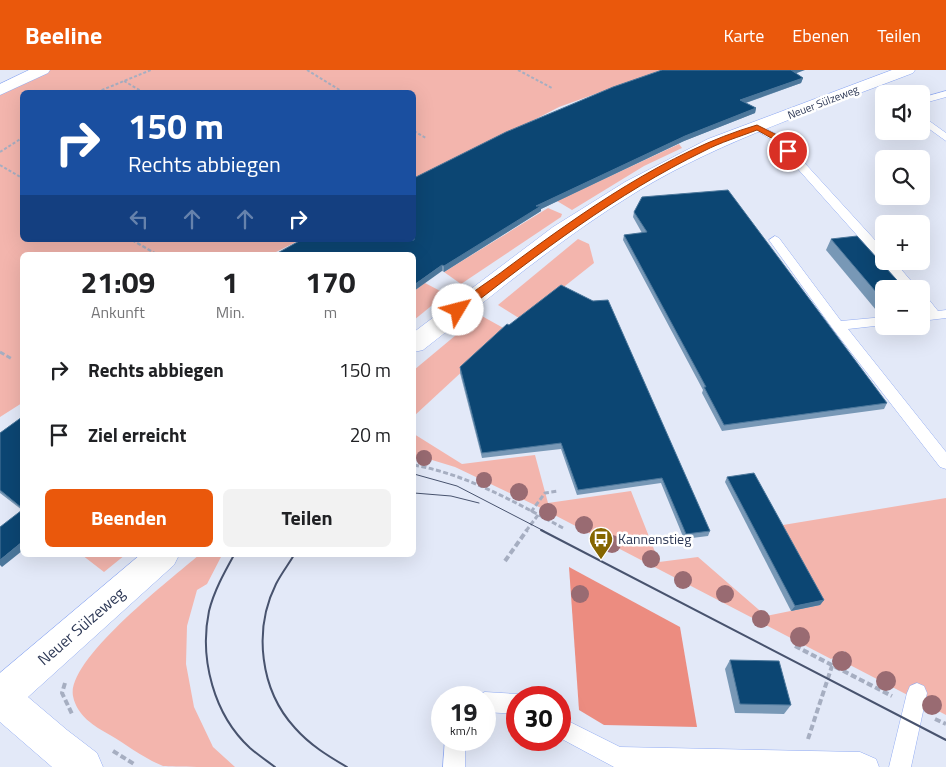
<!DOCTYPE html>
<html lang="de">
<meta charset="utf-8">
<style>
body{margin:0;font-family:"Titillium Web",sans-serif;background:#f2f2f2;color:#202124;height:100vh;display:flex;flex-direction:column;font-size:19px;white-space:nowrap}
*{box-sizing:border-box;margin:0}
p{font-size:16px;color:#757577}
.icon{flex:none;width:28px;height:28px;fill:none;stroke:currentColor;stroke-width:2;stroke-linecap:round;stroke-linejoin:round}
.map{position:relative;flex:1;overflow:hidden}
.drawer{position:absolute;left:20px;top:182px;width:396px;height:305px;display:flex;flex-direction:column;background:#fff;border-radius:8px;box-shadow:0 5px 20px #0002}
.drawer>*{flex:none}
.hud{position:absolute;left:20px;top:20px;width:396px;height:152px;border-radius:8px;box-shadow:0 5px 20px #0002;background:#1a4fa0;color:#fff;overflow:hidden}
.tools{position:absolute;left:875px;top:15px;display:grid;gap:10px}
.tools a{display:grid;place-items:center;width:55px;height:55px;border-radius:8px;background:#fff;box-shadow:0 5px 20px #0002;font-size:25px}
.speed{position:absolute;left:431px;top:616px;display:flex;gap:10px;font-size:25px;font-weight:700;text-align:center}
.speed>*{display:grid;place-content:center;width:65px;height:65px;border-radius:50%;background:#fff;box-shadow:0 5px 20px #0002;line-height:1}
.speed small{font-size:12px;font-weight:400}
.speed .limit{border:8px solid #d22;background:#fff;color:#111}
.pin{position:absolute;display:grid;place-items:center;width:42px;height:42px;color:#fff;margin:-21px;border:2px solid #fff;border-radius:50%;box-shadow:0 1px 5px #0007}
.me{position:absolute;width:55px;margin:-28px;rotate:53deg;stroke-linejoin:round;filter:drop-shadow(0 0 4px #0008)}
.turn{display:flex;align-items:center;gap:18px;height:105px;padding:0 25px;font-size:22px}
.turn .icon{width:65px;height:65px;stroke-width:2.5}
.turn b{display:block;font-size:35px;line-height:42px}
.lanes{display:flex;align-items:center;height:48px;padding:0 25px;background:#0003;justify-content:center;gap:25px;direction:ltr}
.lanes .off{opacity:.35}
.eta{display:flex;justify-content:space-evenly;align-items:center;height:85px;text-align:center}
.eta b{font-size:30px;font-weight:700;line-height:35px}
.action{display:flex;gap:10px;margin-top:auto;padding:10px 25px}
.action a{flex:1;height:58px;border-radius:8px;background:#ea580c;color:#fff;font-size:20px;font-weight:700;line-height:58px;text-align:center}
.action a+a{background:#f2f2f2;color:#202124}
ul{padding:0;list-style:none}
li{display:flex;align-items:center;gap:15px;height:65px;padding:0 25px}
li div{flex:1}
li b{display:block;font-size:19px}
li em{font-style:normal}
header{display:flex;align-items:center;gap:30px;box-sizing:border-box;height:70px;padding:0 25px;background:#ea580c;color:#fff}
header strong{font-size:24px}
nav{display:flex;gap:28px;margin-inline-start:auto;font-size:18px}
.map>svg:first-child{display:block}
</style>
<header>
<strong>Beeline</strong>
<nav><a>Karte</a><a>Ebenen</a><a>Teilen</a></nav>
</header>
<div class="map">
<svg width="946" height="697" viewBox="0 0 946 697">
<rect width="100%" height="100%" fill="#e3e9f8"/>
<g fill="#f3b5ad">
<polygon points="48,0 662,0 559,37 414,112 414,22 22,22 22,170 300,170 270,185 22,185 22,333 0,347 0,24"/>
<polygon points="679,74 682,78 644,96 572,140 557,131"/>
<polygon points="548,138 562,144 561,147 461,214 444,202"/>
<polygon points="578,169 589,174 594,193 522,250 498,235"/>
<polygon points="425,213 446,224 414,250 414,221"/>
<polygon points="480,245 507,260 414,346 414,300"/>
<polygon points="414,364 462,394 535,385 548,433 631,421 659,492 698,487 766,546 820,535 777,456 946,428 946,645 848,594 845,581 831,589 541,438 455,397 432,390 414,388"/>
<polygon points="82,485 125,485 104,502"/>
<path d="M 199,485 L 222,485 L 207,514 L 197,520 L 187,556 L 186,594 L 194,637 L 213,677 L 235,697 C 221,697 172,697 163,696 C 145,689 127,675 110,665 C 94,656 77,646 73,626 C 66,590 171,509 199,485 Z"/>
</g>
<polygon fill="#ec8c80" points="569,497 680,557 697,657 604,655 579,640"/>
<g fill="none" stroke-linecap="round" stroke-linejoin="round">
<g stroke="#92acf3" stroke-width="1">
<g id="service">
<polygon points="946,21 946,27 921,34 921,28"/>
<polygon points="921,45 946,63 946,71 921,53"/>
<polygon points="757,54 780,66 884,180 884,191 894,191 918,219 905,219 772,70 754,59 752,57"/>
<polygon points="775,166 779,168 841,251 884,247 884,255 848,259 946,382 946,399 940,397 833,259 769,170"/>
<polygon points="921,225 926,226 938,241 946,240 946,248 921,251 921,243 925,242 921,237"/>
<polygon points="917,613 924,616 927,623 911,697 889,697 907,623 910,616"/>
<polygon points="485,622 518,624 525,628 518,628 518,644 485,642 485,628 477,628 478,625"/>
<polygon points="560,647 620,677 860,682 876,689 879,697 614,697 560,668"/>
<polygon points="445,670 465,670 465,697 443,697"/>
</g>
</g>
<g stroke="#92acf3" stroke-width="1">
<g id="minor">
<polygon points="29,0 50,0 48,3 0,25 0,14"/>
<path d="M 892,0 L 915,0 L 913,3 C 820,39 724,69 638,121 C 562,167 493,225 423,280 L 414,282 L 414,262 L 553,157 L 625,112 L 708,69 Z"/>
<polygon points="140,485 179,485 174,495 28,627 67,660 97,683 103,697 52,697 0,652 0,603"/>
</g>
</g>
<g stroke="#a6aec1" stroke-width="2" stroke-dasharray="3 2" stroke-linecap="butt">
<polyline points="307,0 343,22"/>
<polyline points="518,0 552,18"/>
<polyline points="124,11 143,22"/>
<polyline points="97,22 151,0"/>
<polyline points="414,61 426,68"/>
<polyline points="0,82 22,68"/>
<polyline points="0,95 22,108"/>
</g>
<polyline stroke="#a6aec1" stroke-width="2.5" stroke-dasharray="4 2" stroke-linecap="butt" points="132,170 158,185"/>
<g stroke="#a6aec1" stroke-width="3" stroke-dasharray="5 2.5" stroke-linecap="butt">
<polyline points="0,282 12,289"/>
<path d="M 414,395 C 469,405 516,433 565,459"/>
<polyline points="531,442 545,423 558,421"/>
<polyline points="526,461 538,445"/>
</g>
<g stroke="#a6aec1" stroke-width="4" stroke-dasharray="6 3" stroke-linecap="butt">
<polyline points="505,491 527,460"/>
<polyline points="795,576 892,626"/>
<polyline points="65,613 62,623 72,644"/>
<polyline points="935,649 946,654"/>
<polyline points="808,669 832,596"/>
<polyline points="113,681 134,694"/>
</g>
<use href="#service" fill="#fff" fill-rule="evenodd"/>
<use href="#minor" fill="#fff" fill-rule="evenodd"/>
<g stroke="#48536e" stroke-width="1">
<polyline points="414,404 457,416 544,461"/>
<polyline points="414,423 451,426 479,433"/>
</g>
<g stroke="#48536e" stroke-width="2">
<polyline points="541,460 946,670"/>
<path d="M 234,485 C 224,503 214,521 209,541 C 199,589 214,645 250,678 C 258,685 267,691 275,697"/>
<path d="M 294,485 C 288,495 281,504 276,514 C 253,560 260,620 295,658 C 310,675 328,686 347,697"/>
</g>
</g>
<g fill="#996b72">
<circle cx="424" cy="388" r="8"/>
<circle cx="484" cy="410" r="8"/>
<circle cx="519" cy="422" r="9"/>
<circle cx="548" cy="442" r="9"/>
<circle cx="584" cy="455" r="9"/>
<circle cx="612" cy="474" r="9"/>
<circle cx="651" cy="489" r="9"/>
<circle cx="683" cy="510" r="9"/>
<circle cx="580" cy="524" r="9"/>
<circle cx="725" cy="524" r="9"/>
<circle cx="761" cy="549" r="9"/>
<circle cx="800" cy="567" r="10"/>
<circle cx="842" cy="591" r="10"/>
<circle cx="886" cy="611" r="10"/>
<circle cx="932" cy="635" r="10"/>
</g>
<g fill="#7898b6">
<polygon points="796,3 803,8 801,13 746,33 756,38 755,43 684,71 541,139 541,141 444,202 414,185"/>
<polygon points="634,142 887,333 884,339 722,361 702,323 703,320 623,170 624,165 642,163 633,147"/>
<polygon points="831,169 884,219 884,239 876,240 826,180"/>
<polygon points="561,215 710,461 708,466 684,469 661,413 577,425 561,379 482,388 460,303 460,297"/>
<polygon points="22,347 22,440 0,423 0,363"/>
<polygon points="727,407 824,530 820,535 791,541 725,412"/>
<polygon points="730,590 791,635 784,644 735,643 725,599"/>
</g>
<g fill="#4c779b">
<polygon points="791,0 805,0 789,6"/>
<polygon points="803,8 801,13 739,35 740,30"/>
<polygon points="756,38 755,43 684,71 541,139 541,141 444,202 444,196 536,136 685,66"/>
<polygon points="442,195 442,201 414,221 414,215"/>
<polygon points="22,472 22,481 2,497 0,495 0,490"/>
<polygon points="824,530 820,535 791,541 795,536"/>
</g>
<g fill="#0c4673" stroke="#4c779b">
<polygon points="662,0 792,0 791,0 803,8 740,30 756,38 685,66 536,136 541,136 444,196 442,195 414,215 414,185 274,185 301,170 414,170 414,108 506,62 613,17"/>
<polygon points="728,120 887,333 724,355 704,317 706,317 624,165 647,162 634,142 642,127"/>
<polygon points="857,166 905,219 884,219 884,229 882,229 831,169"/>
<polygon points="561,215 593,231 608,230 710,461 686,464 662,408 578,420 561,373 482,383 460,297 507,254 509,255"/>
<polygon points="22,347 22,438 0,420 0,363"/>
<polygon points="754,403 824,530 795,536 727,407"/>
<polygon points="22,440 22,472 0,490 0,457"/>
<polygon points="730,590 779,591 791,635 740,634"/>
</g>
<path fill="#ea580c" stroke="#983908" d="M 757,55 L 779,66 L 791,79 L 791,83 L 785,83 L 773,69 L 757,60 C 739,67 721,72 704,81 C 616,124 539,183 462,243 L 458,243 L 453,240 C 464,226 492,210 507,198 C 581,143 668,81 757,55 Z"/>
<defs>
<g id="bus-pin" transform="scale(1.25)"><path d="M0 17L-7.5 6A9.5 9.5 0 1 1 7.5 6Z" fill="#856600" stroke="#fff"/><path d="M-5-6H5V4H4V6H2V4H-2V6H-4V4H-5ZM-3.5-4V0h7V-4ZM-3.5 1.2v1.5H-2V1.2ZM2 1.2v1.5H3.5V1.2Z" fill="#fff"/></g>
</defs>
<g fill-rule="evenodd">
<use href="#bus-pin" x="601" y="469"/>
</g>
<g text-anchor="middle" stroke-width="5" stroke-linejoin="round" paint-order="stroke">
<g font-size="11" fill="#2f3a57" stroke="#fff">
<text transform="translate(823 32) rotate(-21)" y="4">Neuer Sülzeweg</text>
</g>
<g font-size="14" fill="#2f3a57" stroke="#fff" text-anchor="start">
<text x="618" y="474">Kannenstieg</text>
</g>
<g font-size="16" fill="#2f3a57" stroke="#fff">
<text transform="translate(81 556) rotate(-41)" y="6">Neuer Sülzeweg</text>
</g>
</g>
</svg>
<div class="tools">
<a><svg class="icon" aria-label="sound" viewBox="0 0 24 24"><path d="M4 9h4l5-4v14l-5-4H4zM17 9q2 3 0 6"/></svg></a>
<a><svg class="icon" aria-label="search" viewBox="0 0 24 24"><circle cx="10" cy="10" r="6"/><path d="M15 15l6 6"/></svg></a>
<a>+</a>
<a>−</a>
</div>
<div class="speed"><div>19<small>km/h</small></div><div class="limit">30</div></div>
<div class="pin" style="left:788px;top:81px;background:#d93025"><svg class="icon" aria-label="arrive" viewBox="0 0 24 24"><path d="M6 21V4h12l-3 4 3 4H6"/></svg></div>
<svg class="me" style="left:458px;top:240px" viewBox="-20 -20 40 40"><circle r="19" fill="#fff"/><path d="M0-13L10 11 0 6-10 11z" fill="#ea580c"/></svg>
<div class="hud">
<div class="turn"><svg class="icon" aria-label="right" viewBox="0 0 24 24"><path d="M7 20v-9h11M14 6l5 5-5 5"/></svg><div><b>150 m</b>Rechts abbiegen</div></div>
<div class="lanes"><svg class="icon off" aria-label="left" viewBox="0 0 24 24"><path d="M17 20v-9H6M10 6l-5 5 5 5"/></svg><svg class="icon off" aria-label="ahead" viewBox="0 0 24 24"><path d="M12 20V5M6 11l6-6 6 6"/></svg><svg class="icon off" aria-label="ahead" viewBox="0 0 24 24"><path d="M12 20V5M6 11l6-6 6 6"/></svg><svg class="icon" aria-label="right" viewBox="0 0 24 24"><path d="M7 20v-9h11M14 6l5 5-5 5"/></svg></div>
</div>
<section class="drawer">
<div class="eta">
<div><b>21:09</b><p>Ankunft</p></div>
<div><b>1</b><p>Min.</p></div>
<div><b>170</b><p>m</p></div>
</div>
<ul>
<li><svg class="icon" aria-label="right" viewBox="0 0 24 24"><path d="M7 20v-9h11M14 6l5 5-5 5"/></svg><div><b>Rechts abbiegen</b></div><em>150 m</em></li>
<li><svg class="icon" aria-label="arrive" viewBox="0 0 24 24"><path d="M6 21V4h12l-3 4 3 4H6"/></svg><div><b>Ziel erreicht</b></div><em>20 m</em></li>
</ul>
<div class="action"><a>Beenden</a><a>Teilen</a></div>
</section>
</div>
